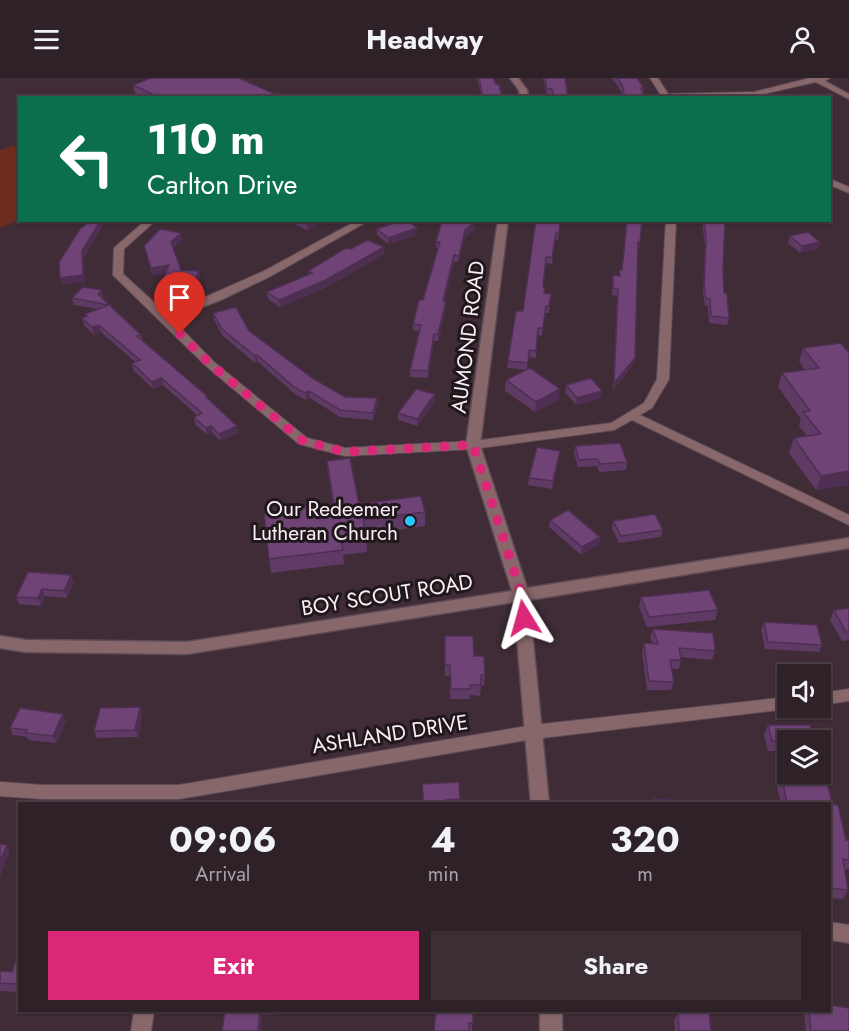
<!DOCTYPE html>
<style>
body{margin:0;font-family:Jost,sans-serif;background:#3b2e34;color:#f1f3f6;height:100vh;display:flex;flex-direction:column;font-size:22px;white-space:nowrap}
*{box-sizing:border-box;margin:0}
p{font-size:20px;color:#a7a3a8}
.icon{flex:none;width:33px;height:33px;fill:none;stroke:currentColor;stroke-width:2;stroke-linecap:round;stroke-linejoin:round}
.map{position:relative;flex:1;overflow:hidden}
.panel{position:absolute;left:18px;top:724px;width:813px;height:210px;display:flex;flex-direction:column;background:#2f2128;border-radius:0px;box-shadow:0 2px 4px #0004,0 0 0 2px #4a3e45}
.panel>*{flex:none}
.top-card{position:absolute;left:18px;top:18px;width:813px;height:126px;border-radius:0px;box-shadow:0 2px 4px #0004,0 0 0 2px #4a3e45;background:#0b6e4f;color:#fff;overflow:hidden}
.buttons{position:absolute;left:777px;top:586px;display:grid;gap:12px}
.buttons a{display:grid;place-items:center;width:54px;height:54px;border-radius:0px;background:#2f2128;box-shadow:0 2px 4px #0004,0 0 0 2px #4a3e45;font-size:30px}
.pin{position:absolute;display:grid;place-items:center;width:51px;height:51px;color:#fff;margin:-62px -26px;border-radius:50% 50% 50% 0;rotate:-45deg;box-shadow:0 0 6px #0007}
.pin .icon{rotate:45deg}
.me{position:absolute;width:66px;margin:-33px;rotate:352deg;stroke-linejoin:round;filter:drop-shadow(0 0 4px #0008)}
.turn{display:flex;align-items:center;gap:21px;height:126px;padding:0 30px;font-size:27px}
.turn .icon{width:78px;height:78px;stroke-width:2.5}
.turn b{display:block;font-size:42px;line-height:51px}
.eta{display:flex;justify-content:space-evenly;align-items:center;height:102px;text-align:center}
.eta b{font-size:36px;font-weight:700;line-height:42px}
.action{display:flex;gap:12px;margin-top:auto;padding:12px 30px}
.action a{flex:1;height:69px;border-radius:0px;background:#db2777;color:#fff;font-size:24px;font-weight:700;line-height:69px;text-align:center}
.action a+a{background:#3b2e34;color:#f1f3f6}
header{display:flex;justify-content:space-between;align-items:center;height:78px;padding:0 30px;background:#2f2128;font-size:27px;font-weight:700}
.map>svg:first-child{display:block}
</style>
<header><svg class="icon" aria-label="menu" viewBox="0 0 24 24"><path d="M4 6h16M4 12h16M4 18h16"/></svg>Headway<svg class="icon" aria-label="person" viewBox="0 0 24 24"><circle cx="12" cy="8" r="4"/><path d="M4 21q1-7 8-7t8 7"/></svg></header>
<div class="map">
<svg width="849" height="953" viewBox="0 0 849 953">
<rect width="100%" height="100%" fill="#3f2c36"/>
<polygon fill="#6c2d1f" points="14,67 19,70 19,142 0,150 0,72"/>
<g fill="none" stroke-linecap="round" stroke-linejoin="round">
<g stroke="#5d4b55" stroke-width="2">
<g id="minor">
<polygon points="650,0 658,0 668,16 754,14 810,0 830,0 825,3 849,16 849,21 816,4 754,18 663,20"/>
<polygon points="830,101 849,109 849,115 830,107"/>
<polygon points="146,142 156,142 124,171 123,196 167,236 264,193 358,142 370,142 271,198 221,222 172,241 214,284 307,360 345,370 473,363 611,345 644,325 657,301 666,142 676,142 669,301 652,330 640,337 849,437 849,447 632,342 614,352 473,371 345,378 299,366 206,288 113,197 114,170"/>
<polygon points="849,611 849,623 820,627 820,615"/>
<polygon points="788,619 788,630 792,630 788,631 533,661 179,721 42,721 0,718 0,704 42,707 179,707 533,647"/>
<polygon points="830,844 849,847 849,865 830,862"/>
<polygon points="134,933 154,933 151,953 131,953"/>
</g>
</g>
<g stroke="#5d4b55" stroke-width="3">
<g id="tertiary">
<polygon points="510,0 518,0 527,12 528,20 520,20 519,12"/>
<polygon points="498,142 508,142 480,367 527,510 849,460 849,470 529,522 549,726 531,726 514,524 187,576 26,574 0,570 0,558 26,562 187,564 512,513 466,367"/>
<rect x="540" y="933" width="22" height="20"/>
</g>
</g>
<use href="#minor" fill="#88676b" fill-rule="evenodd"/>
<use href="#tertiary" fill="#88676b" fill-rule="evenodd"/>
</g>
<g fill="#5f3a65">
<polygon points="477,0 493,0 502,20 482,20"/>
<polygon points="543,0 565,0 568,20 552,20 552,17 547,17"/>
<polygon points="612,0 637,0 644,10 643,16 644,20 623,20 621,13"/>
<polygon points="133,7 277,17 277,20 144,20 135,15"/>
<polygon points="294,142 325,142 307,152 294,146"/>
<polygon points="560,142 558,162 555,161 552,186 546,185 543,209 544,215 551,216 549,235 545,235 542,258 538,257 536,280 528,279 527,291 559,322 535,334 505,313 506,302 526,292 507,290 508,283 523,233"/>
<polygon points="625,142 642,142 639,171 638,171 635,280 633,287 613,312 617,218 612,217 612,204 613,197 619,198 619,192 622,192 626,153"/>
<polygon points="702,142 720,142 724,215 729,240 727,247 709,245 708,228 705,228 703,215 705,169"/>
<polygon points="377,151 417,157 388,166 377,157"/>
<polygon points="474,152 465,159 458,184 454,184 444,223 446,223 446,230 438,263 434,263 428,300 410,299 410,292 419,253 413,253 413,246 423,222 438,170 436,170 436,164"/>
<polygon points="790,158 818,171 800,175 788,165"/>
<polygon points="182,161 173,170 181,192 199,193 200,199 194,212 163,210 162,203 166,194 152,197 144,168"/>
<polygon points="351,171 384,176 327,209 280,229 268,221 267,214 309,196 308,193"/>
<polygon points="104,219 103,220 141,257 143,263 207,318 208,321 237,348 238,355 221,363 212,355 207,357 195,346 194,339 197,337 163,307 153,311 133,292 132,285 135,284 101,254 94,257 84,247 82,240 86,239 85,236 98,231 74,227 72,220"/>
<polygon points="213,235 249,253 314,301 345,319 377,320 378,327 373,342 340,339 310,320 306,322 295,316 258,284 255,285 223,258 214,242"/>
<polygon points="841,265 849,407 816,412 789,375 794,360 807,358 799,348 801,341 778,309 782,295 805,292 799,283 803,270"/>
<polygon points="566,307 602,313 601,320 576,327 565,314"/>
<polygon points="435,316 435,324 417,348 398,342 398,335"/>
<polygon points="575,368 627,384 626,392 599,394 597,388 578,389 574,375"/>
<polygon points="560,373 552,411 528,407 529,400"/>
<polygon points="327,383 359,426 425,434 425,448 366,456 367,474 343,477 344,486 271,495 269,481 333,426 328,397"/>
<polygon points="550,442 600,459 599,466 581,477 549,449"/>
<polygon points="613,443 663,452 661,459 619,465 612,450"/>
<polygon points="28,494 74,505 67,520 45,518 41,528 19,526 16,519"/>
<polygon points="641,519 718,532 715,542 647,549 639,529"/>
<polygon points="849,530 849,562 842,563 830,542 834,532"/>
<polygon points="764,544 822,567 819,574 765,571 761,551"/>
<polygon points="653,551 715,573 712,582 681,579 681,582 679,591 672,591 674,604 671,612 647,612 642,574 644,565 653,566 650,560"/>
<polygon points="445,558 474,578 485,597 484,608 481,608 480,618 470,617 470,621 450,621 450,598 445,598"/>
<polygon points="140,629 142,636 138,659 97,660 94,653"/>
<polygon points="66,643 56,665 28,662 27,659 13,657 10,650"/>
<polygon points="768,647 788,663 820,664 829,685 825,693 832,726 846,762 849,762 849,791 844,791 848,812 843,821 830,820 830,726 781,726 777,709 782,699 775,673 768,673 764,657"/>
<polygon points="422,706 460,721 460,726 423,726"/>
<polygon points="20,870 20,914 0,913 0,893 12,894"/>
<polygon points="225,933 282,933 281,936 262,937 261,953 222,953"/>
<polygon points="473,933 472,953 434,953"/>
<polygon points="688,933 709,933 711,953 675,953 674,943 678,934 688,935"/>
<polygon points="804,933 830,933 849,953 806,953"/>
</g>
<g fill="#4e2f52">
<polygon points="101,142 106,142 84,180 85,204 62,207 60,200 82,173"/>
<polygon points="312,142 325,142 307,152 307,145"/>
<polygon points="474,145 474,152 465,159 458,184 459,178 465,152"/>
<polygon points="417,150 417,157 388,166 388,160"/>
<polygon points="181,155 182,161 173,171 171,164"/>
<polygon points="820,164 818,171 800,175 802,168"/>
<polygon points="384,169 384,176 327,209 280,229 279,222"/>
<polygon points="454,177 454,184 443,230 443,223"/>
<polygon points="169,187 171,194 152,197 151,190"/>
<polygon points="199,193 200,199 194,212 193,205"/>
<polygon points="102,212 104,219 100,223 98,216"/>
<polygon points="446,223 446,230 438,263 438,256"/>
<polygon points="99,247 101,254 94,257 92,249"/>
<polygon points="434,256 434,263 428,300 428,293"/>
<polygon points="257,277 258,284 255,285 255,278"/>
<polygon points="635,280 633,287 613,312 614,305"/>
<polygon points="161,300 163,307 153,311 152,304"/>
<polygon points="560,311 559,322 535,334 536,324"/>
<polygon points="309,313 310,320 306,322 305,315"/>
<polygon points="602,313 601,320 576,327 577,320"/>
<polygon points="435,316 435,324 417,348 417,341"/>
<polygon points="377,320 378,327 373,342 373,335"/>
<polygon points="211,348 212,355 207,357 206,350"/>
<polygon points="237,348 238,355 221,363 219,356"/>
<polygon points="849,393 849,407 816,412 821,398"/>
<polygon points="600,459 599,466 581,477 582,469"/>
<polygon points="71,497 74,505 67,520 64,513"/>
<polygon points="42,511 45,518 41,528 38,520"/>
<polygon points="140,629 142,636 138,659 135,652"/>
<polygon points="63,636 66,643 56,665 53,658"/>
<polygon points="7,767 10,773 0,799 0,783"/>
<polygon points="260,933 261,933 262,937 261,953 258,953"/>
</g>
<g fill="#6f4375" stroke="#4e2f52" stroke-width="1.5">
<polygon points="151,0 239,0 277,17 270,20 161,20 133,7"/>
<polygon points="479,0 493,0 496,6 499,6 502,20 483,20"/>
<polygon points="545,0 565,0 568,20 554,20 552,11 547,11"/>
<polygon points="617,0 637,0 644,10 641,10 644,20 625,20 622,7"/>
<polygon points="92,142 101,142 82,173 83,197 60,200 59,184 80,151"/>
<polygon points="300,142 312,142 307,145"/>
<polygon points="402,142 407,142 417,150 388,160 377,151"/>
<polygon points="442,142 465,142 474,145 465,152 459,178 454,177 443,223 446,223 438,256 434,256 428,293 410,292 421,247 413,246 419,222 423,222 440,164 436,164"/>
<polygon points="536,142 560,142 559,155 556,155 552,179 546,179 543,209 545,209 544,215 551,216 549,228 546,228 543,250 538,250 536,273 529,272 528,285 508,283 516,233 523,233"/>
<polygon points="627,142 642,142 640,164 638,164 635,280 614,305 618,211 613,210 613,197 620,198 619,192 622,192"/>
<polygon points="704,142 725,143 723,191 724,215 727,216 729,240 711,238 710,221 706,221 704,208 706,162"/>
<polygon points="160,151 181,155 171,164 181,192 199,193 193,205 162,203 169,187 151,190 144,168"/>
<polygon points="808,154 820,164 802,168 790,158"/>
<polygon points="367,162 384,169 326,202 279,222 267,214 312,195 308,193 346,170 351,171"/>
<polygon points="83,209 102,212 98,216 141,257 137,258 207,318 206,319 237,348 219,356 211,348 206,350 194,339 202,335 161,300 152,304 132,285 140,282 99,247 92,249 82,240 87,238 85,236 109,227 72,220"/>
<polygon points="236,229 249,253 314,301 345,319 377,320 373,335 340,332 309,313 305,315 294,309 257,277 255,278 222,251 213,235"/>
<polygon points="841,265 849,275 849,393 821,398 794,360 821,356 803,334 810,333 782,295 819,290 803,270"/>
<polygon points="530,290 560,311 536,324 506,302"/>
<polygon points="591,300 602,313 577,320 566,307"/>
<polygon points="416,311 435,316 417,341 398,335"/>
<polygon points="620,365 627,384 600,386 598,381 579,382 575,368"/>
<polygon points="537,369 560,373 553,403 529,400"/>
<polygon points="350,380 359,426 421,418 425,434 363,442 366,459 341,463 343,472 269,481 264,435 334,426 327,383"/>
<polygon points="568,432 600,459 582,469 550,442"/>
<polygon points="655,436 663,452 621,458 613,443"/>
<polygon points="28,494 71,497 64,513 42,511 38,520 16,519"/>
<polygon points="709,512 718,532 649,539 641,519"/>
<polygon points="849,530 849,553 846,554 834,532"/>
<polygon points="764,544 817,547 822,567 768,564"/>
<polygon points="653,551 713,555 715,573 679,570 681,582 670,582 674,604 649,603 644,565 658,566"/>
<polygon points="445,558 473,558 474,578 484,578 485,597 481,597 481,607 470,607 470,611 451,611 450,587 445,587"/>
<polygon points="140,629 135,652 94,653 100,630"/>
<polygon points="20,630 63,636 53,658 25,655 27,652 10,650"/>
<polygon points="768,647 810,647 814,663 788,663 788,695 779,663 772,663"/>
<polygon points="820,664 823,664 829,685 823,685 832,726 838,727 846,762 849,762 849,782 843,781 848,812 830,810 830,726 787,726 782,699 789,700 788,696 820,696"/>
<polygon points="459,704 460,721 446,722 447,726 424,726 422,706"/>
<polygon points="652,721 704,724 705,726 653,726"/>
<polygon points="0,766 7,767 0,783"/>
<polygon points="20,870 20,906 0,905 0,893 12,894"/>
<polygon points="830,927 849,930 849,953 811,953 809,933 830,933"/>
<polygon points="225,933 260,933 258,953 222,953"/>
<polygon points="436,933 473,933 473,945 469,945 469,953 434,953"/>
<polygon points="692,933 709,933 711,953 679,953 678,934 693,935"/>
</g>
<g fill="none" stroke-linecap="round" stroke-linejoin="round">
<polyline stroke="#db2777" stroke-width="10" stroke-dasharray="0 18" points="180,256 210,286 303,363 345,374 473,367 522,518 524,540"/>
</g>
<circle fill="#27c8ff" stroke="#20181c" stroke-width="2" cx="410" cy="443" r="6"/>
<g text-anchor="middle" stroke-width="6" stroke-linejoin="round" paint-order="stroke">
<g font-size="21" fill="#fbeff5" stroke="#20181c">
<text transform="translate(468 259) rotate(-83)" y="7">AUMOND ROAD</text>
<text transform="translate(387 517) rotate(-9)" y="7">BOY SCOUT ROAD</text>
<text transform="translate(390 656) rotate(-9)" y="7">ASHLAND DRIVE</text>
</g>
<g font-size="21" fill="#fbeff5" stroke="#20181c" text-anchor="end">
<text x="398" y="438">Our Redeemer<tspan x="398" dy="24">Lutheran Church</tspan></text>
</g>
</g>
</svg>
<div class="buttons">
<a><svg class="icon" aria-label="sound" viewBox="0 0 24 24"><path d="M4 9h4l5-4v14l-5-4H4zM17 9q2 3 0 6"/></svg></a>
<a><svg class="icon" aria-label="layers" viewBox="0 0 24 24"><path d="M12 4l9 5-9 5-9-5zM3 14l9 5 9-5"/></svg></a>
</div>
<div class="pin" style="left:180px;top:256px;background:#d93025"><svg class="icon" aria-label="arrive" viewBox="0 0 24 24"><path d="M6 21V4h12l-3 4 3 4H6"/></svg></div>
<svg class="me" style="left:524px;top:540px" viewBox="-20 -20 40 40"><path d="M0-17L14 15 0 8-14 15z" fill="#db2777" stroke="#fff" stroke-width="4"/></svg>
<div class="top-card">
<div class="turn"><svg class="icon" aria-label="left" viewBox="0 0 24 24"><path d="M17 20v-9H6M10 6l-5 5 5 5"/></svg><div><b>110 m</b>Carlton Drive</div></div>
</div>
<section class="panel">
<div class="eta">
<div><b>09:06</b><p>Arrival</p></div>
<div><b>4</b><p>min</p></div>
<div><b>320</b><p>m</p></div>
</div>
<div class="action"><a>Exit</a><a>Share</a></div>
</section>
</div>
